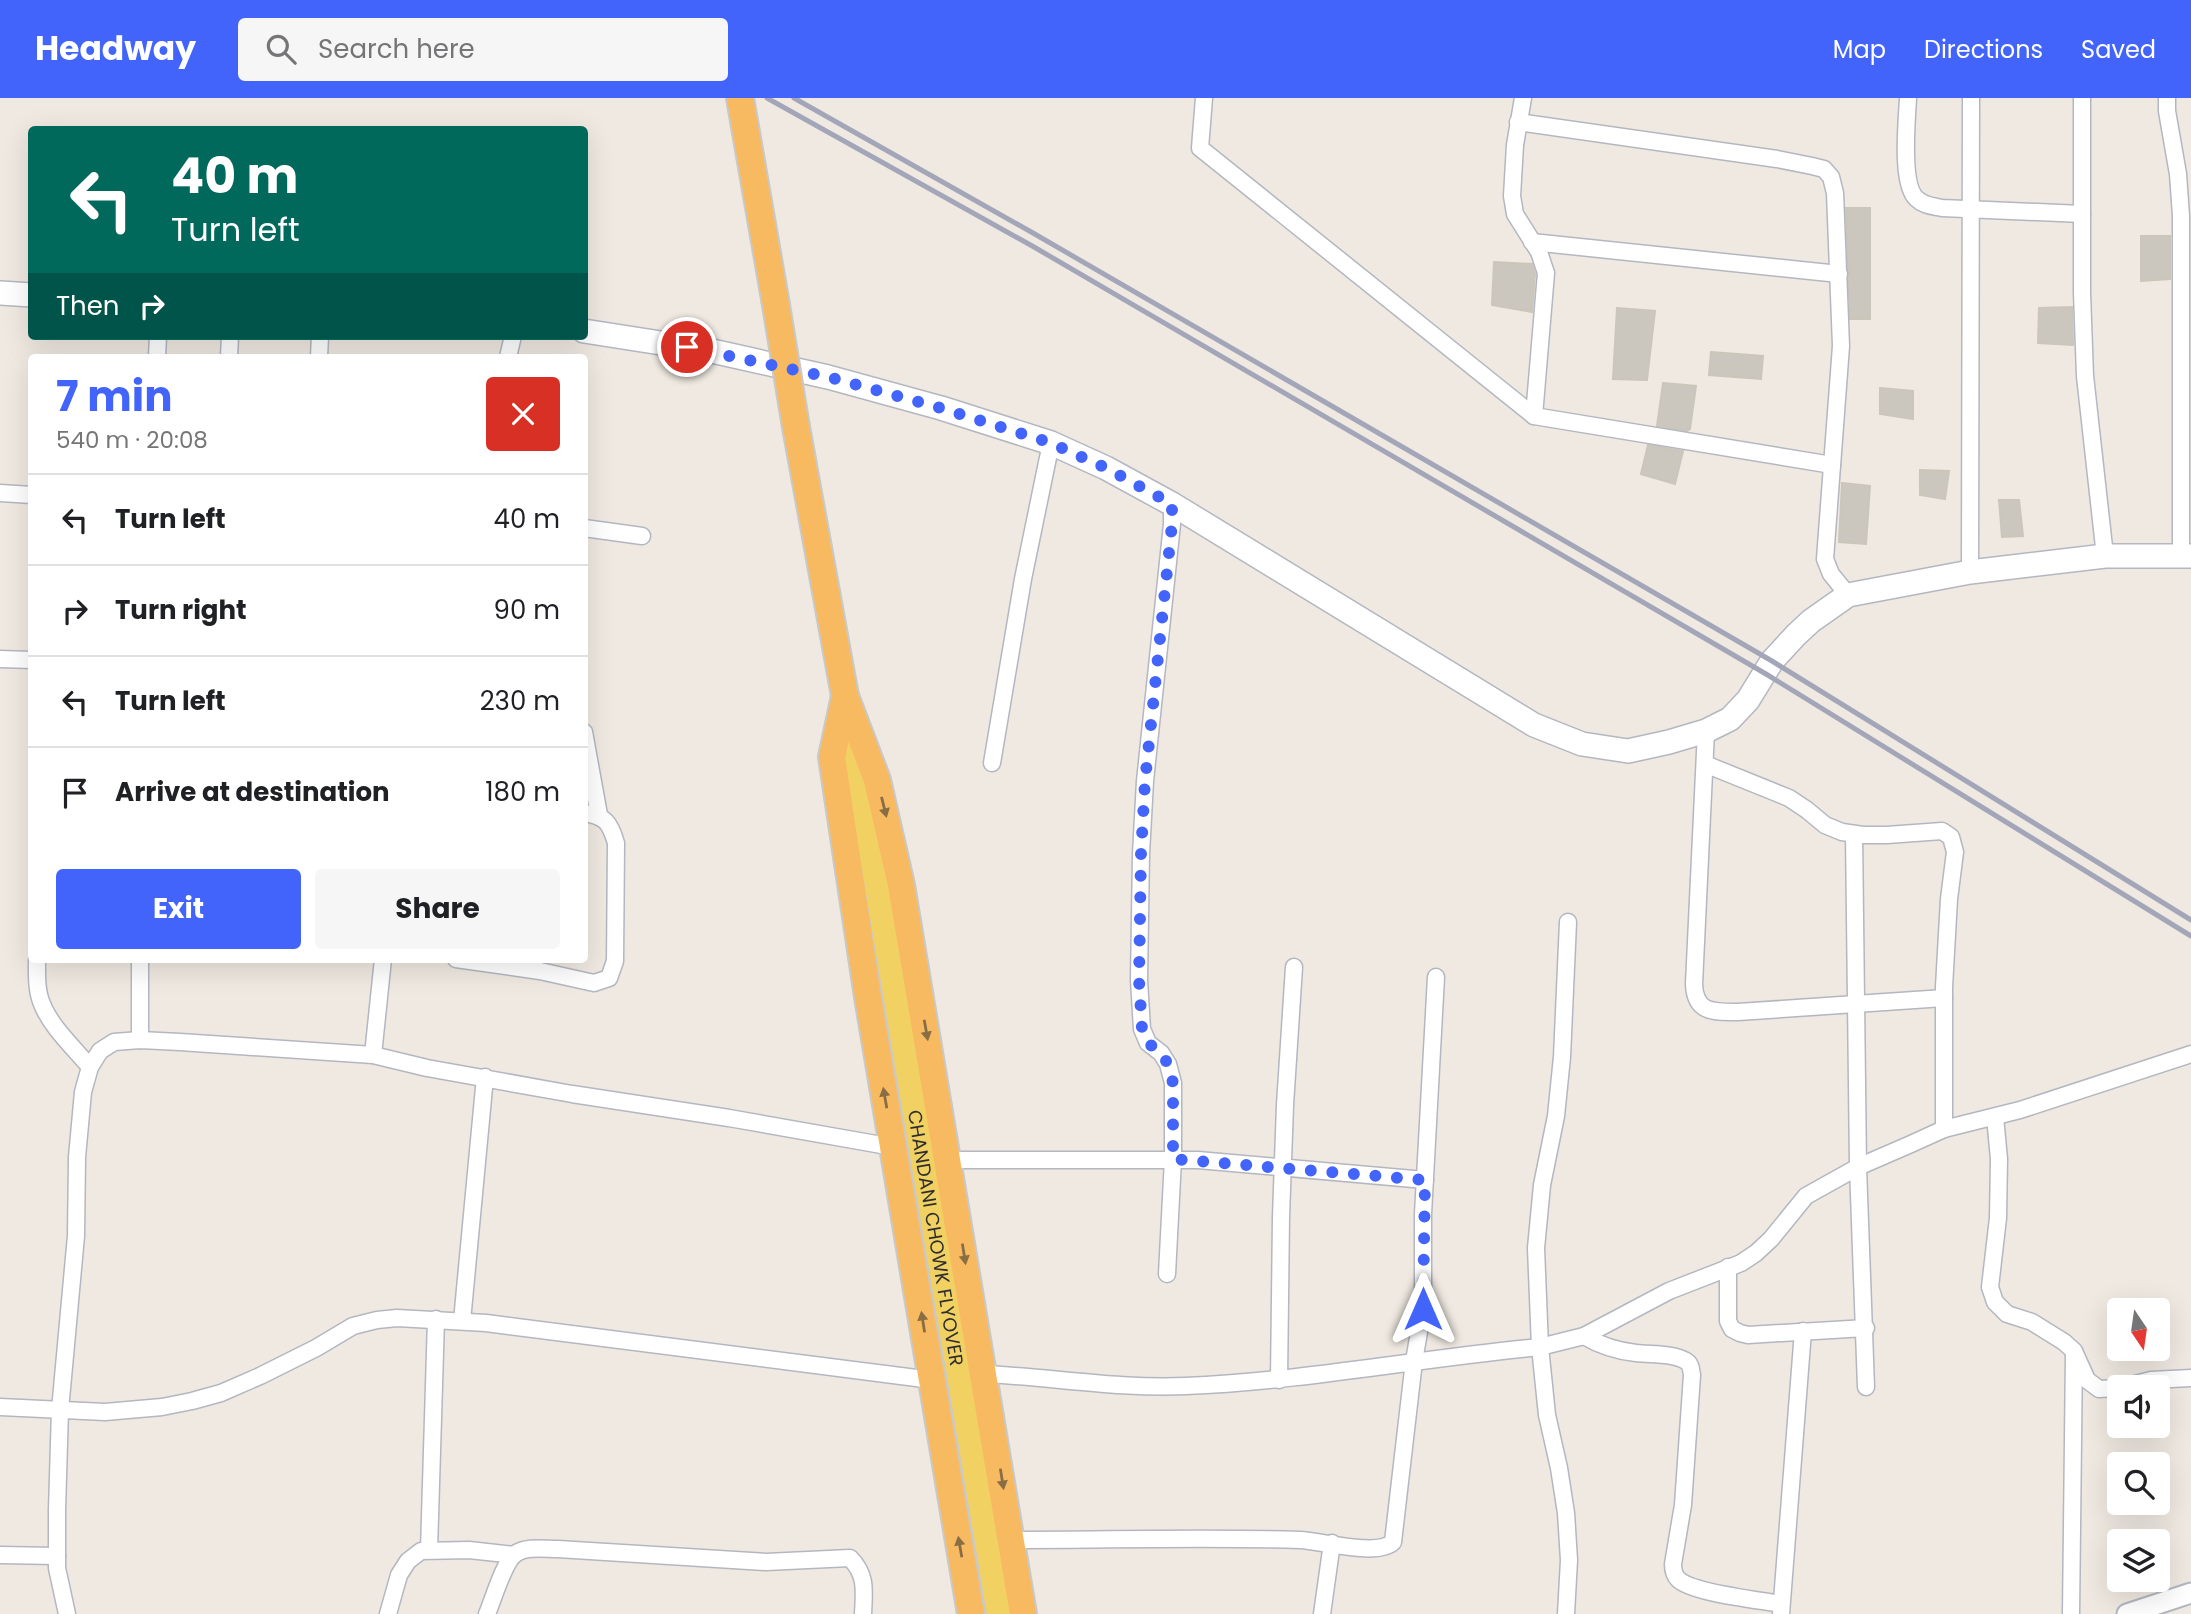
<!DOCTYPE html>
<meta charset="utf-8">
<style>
body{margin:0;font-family:Poppins,sans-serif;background:#f6f6f6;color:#202124;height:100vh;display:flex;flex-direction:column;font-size:26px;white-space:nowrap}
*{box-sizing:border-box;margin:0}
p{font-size:23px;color:#757577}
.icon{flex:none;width:38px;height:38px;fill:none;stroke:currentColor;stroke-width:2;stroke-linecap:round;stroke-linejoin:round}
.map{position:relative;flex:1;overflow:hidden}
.panel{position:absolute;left:28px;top:256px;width:560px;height:609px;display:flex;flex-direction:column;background:#fff;border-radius:7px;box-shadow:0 7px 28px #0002}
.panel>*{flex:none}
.top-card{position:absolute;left:28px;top:28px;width:560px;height:214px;border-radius:7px;box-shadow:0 7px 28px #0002;background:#00695c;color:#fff;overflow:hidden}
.needle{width:46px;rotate:167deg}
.fabs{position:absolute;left:2107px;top:1200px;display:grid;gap:14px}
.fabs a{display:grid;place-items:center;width:63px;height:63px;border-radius:7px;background:#fff;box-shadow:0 7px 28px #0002;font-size:35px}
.pin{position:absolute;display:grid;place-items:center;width:60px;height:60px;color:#fff;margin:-30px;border:4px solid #fff;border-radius:50%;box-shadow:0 2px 7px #0007}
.me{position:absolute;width:77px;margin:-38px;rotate:0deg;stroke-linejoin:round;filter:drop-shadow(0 0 5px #0008)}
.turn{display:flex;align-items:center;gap:24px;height:147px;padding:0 28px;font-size:32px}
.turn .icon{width:91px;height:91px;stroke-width:2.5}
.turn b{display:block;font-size:49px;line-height:60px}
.then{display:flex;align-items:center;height:66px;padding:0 28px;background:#0003;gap:14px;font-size:26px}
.round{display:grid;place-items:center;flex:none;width:74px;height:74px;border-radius:7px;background:#f6f6f6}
.head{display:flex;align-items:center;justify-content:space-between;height:119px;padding:0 28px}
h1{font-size:42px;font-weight:700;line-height:52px;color:#4264fb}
.primary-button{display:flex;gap:14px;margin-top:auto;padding:14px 28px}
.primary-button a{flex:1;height:80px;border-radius:7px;background:#4264fb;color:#fff;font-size:28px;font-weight:700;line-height:80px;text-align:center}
.primary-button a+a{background:#f6f6f6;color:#202124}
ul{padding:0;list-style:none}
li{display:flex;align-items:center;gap:21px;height:91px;padding:0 28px;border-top:2px solid #e0e0e0}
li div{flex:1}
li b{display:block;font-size:26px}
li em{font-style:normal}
header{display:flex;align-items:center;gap:42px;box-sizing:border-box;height:98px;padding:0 35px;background:#4264fb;color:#fff}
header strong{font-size:33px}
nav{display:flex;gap:38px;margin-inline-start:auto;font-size:24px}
.search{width:490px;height:63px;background:#f6f6f6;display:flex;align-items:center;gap:18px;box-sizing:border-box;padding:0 24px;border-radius:7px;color:#757577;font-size:26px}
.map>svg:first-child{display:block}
</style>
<header>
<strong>Headway</strong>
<div class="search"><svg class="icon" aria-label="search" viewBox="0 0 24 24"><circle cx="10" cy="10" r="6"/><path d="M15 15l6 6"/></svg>Search here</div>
<nav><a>Map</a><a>Directions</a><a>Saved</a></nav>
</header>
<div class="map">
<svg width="2191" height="1516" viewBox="0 0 2191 1516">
<rect width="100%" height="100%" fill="#efe9e1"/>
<g fill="#cbc7bf" stroke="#cbc5ba" stroke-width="2">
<polygon points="1846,110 1870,110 1870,221 1850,221"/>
<polygon points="2141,138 2170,138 2170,181 2141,183"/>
<polygon points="1494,164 1532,166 1535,176 1532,214 1492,207"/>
<polygon points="2072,209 2073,247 2038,245 2039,210"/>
<polygon points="1617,210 1655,213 1647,282 1613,281"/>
<polygon points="1711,254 1763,258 1761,281 1709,277"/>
<polygon points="1663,285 1696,288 1690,331 1687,333 1657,328"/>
<polygon points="1880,290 1913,293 1913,321 1880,316"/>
<polygon points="1648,347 1683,353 1675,386 1641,376"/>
<polygon points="1920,372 1949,373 1945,401 1920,397"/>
<polygon points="1842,385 1870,388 1866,446 1839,444"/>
<polygon points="1999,402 2019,402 2023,438 2002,439"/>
</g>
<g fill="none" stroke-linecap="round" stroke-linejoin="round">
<g stroke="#b4b7c1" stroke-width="19">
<g id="minor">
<polyline points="1204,0 1200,50 1534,318 1832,367"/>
<polyline points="1523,0 1515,47 1512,98 1515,116 1539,154 1546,175 1534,318"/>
<path d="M 1908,0 C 1907,22 1900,87 1917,101 C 1924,108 1933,108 1942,110 L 2082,116"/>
<polyline points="2082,0 2082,195 2085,278 2105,458"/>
<polyline points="2167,0 2167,13 2178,76 2181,118 2181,457"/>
<polyline points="1518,24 1777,61 1812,68 1824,71 1831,79 1835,95 1841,248 1825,461 1831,476 1848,497"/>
<polyline points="1532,144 1839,176"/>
<polyline points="157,259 158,238"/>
<polyline points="229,259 230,238"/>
<polyline points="319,259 320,238"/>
<polyline points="508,259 513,238"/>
<polyline points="0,395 32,397"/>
<polyline points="584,430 642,438"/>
<polyline points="1970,474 1971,0"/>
<polyline points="0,561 32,562"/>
<path d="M 1706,633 L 1694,886 C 1695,915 1713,914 1738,914 L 1944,900"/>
<polyline points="584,634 599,717"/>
<polyline points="992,665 1023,481 1051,345"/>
<polyline points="1705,666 1789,700 1807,712 1825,727 1842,734 1863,737 1887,737 1942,733 1951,739 1955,754 1949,801 1944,889 1944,1031"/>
<polyline points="1854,736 1858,1069 1866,1289"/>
<path d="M 37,861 C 37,876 36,892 42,906 C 51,929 74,950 90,969"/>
<path d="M 456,861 L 540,873 L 594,885 L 609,880 L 615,863 L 616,745 C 610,725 606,718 584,715"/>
<polyline points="140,942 140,861"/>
<polyline points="373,957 383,861"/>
<polyline points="1995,1019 1999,1061 1998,1120 1990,1189 1995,1204 2007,1216 2032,1224 2064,1244 2074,1253 2087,1282 2099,1291 2119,1290"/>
<polyline points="949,1062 1198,1062 1425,1082"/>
<polyline points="1728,1169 1728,1223 1732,1231 1740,1235 1748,1237 1866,1230"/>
<polyline points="1167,1176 1173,1061 1173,985 1168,966 1161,955 1148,945 1142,931 1139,882 1141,756 1145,683 1172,426 1172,406"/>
<polyline points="462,1223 485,979"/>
<path d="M 1584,1238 C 1601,1248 1617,1253 1636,1255 C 1652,1257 1672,1255 1686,1263 C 1691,1266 1691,1271 1692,1277 L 1683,1407 L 1673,1466 C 1673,1472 1674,1477 1678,1481 C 1691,1495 1759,1502 1781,1506"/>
<path d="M 984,1276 C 1052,1279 1118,1291 1186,1288 C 1305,1283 1422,1260 1540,1249 L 1584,1238 L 1669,1193 L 1741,1165 L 1756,1155 L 1771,1141 L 1806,1098 L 1858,1069 L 1911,1046 L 1944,1031 L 2020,1012 L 2191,956"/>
<polyline points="1279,1282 1281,1119 1285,1007 1294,869"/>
<polyline points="2120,1290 2151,1282 2191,1280"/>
<polyline points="0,1309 105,1314 162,1309 192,1303 221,1295 260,1278 316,1250 353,1228 377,1222 397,1220 486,1225 932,1282"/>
<path d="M 1012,1442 C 1108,1442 1204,1439 1300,1442 C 1322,1443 1378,1459 1393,1444 L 1414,1263 L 1423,1211 L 1423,1116 L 1436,879"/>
<polyline points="429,1452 436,1221"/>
<polyline points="0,1457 57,1458"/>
<polyline points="67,1516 57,1470 57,1412 60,1312 76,1138 77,1059 83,994 90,969 100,953 114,944 140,942 180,944 373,957 427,970 572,996 729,1020 893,1049"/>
<polyline points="388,1516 399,1477 408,1463 421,1453 469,1452 514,1457"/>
<path d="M 487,1516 C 493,1502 504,1464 515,1456 C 526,1448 544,1451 558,1451 L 766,1464 L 850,1460 C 867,1477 864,1493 863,1516"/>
<polyline points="1322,1516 1332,1445"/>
<polyline points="1566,1516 1569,1462 1566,1415 1559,1370 1547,1317 1540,1249 1536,1150 1542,1087 1556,1018 1562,959 1568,824"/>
<polyline points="1781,1516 1803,1233"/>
<polyline points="2071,1516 2074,1255"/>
</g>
</g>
<g stroke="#b4b7c1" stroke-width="23">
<polyline id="tertiary" points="2127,1516 2191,1495"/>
</g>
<g stroke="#b4b7c1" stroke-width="26">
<g id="secondary">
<polyline points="0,195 32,197"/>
<polyline points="584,233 712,253 828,279 941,310 1051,345 1106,370 1172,406 1534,627 1582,646 1628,653 1669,644 1706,633 1730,621 1748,602 1772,563 1796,537 1811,523 1848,497 1970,474 2105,458 2191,458"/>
</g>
</g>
<g stroke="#c9c9c9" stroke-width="28">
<g id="primary">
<path id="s1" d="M 851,633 L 999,1516"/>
</g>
</g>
<g stroke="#c9c9c9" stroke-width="30">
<g id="trunk">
<polyline points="740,0 775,201"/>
<polyline points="796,329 845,598 877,682 901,787 1023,1516"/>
<polyline points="845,598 832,659 868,899 971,1516"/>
</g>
</g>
<use href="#minor" stroke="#fff" stroke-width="16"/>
<use href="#tertiary" stroke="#fff" stroke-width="19"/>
<use href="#secondary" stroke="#fff" stroke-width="23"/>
<use href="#primary" stroke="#f2d163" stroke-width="24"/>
<use href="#trunk" stroke="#f8ba60" stroke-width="26"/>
<g stroke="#a3a6b8" stroke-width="5">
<polyline points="767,0 1034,149 1766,576 2191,838"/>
<polyline points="794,0 1033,135 1772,563 2191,822"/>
</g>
<g stroke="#c9c9c9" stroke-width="30" stroke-linecap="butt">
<polyline id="trunk-bridge" points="775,201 796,329"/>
</g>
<use href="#trunk-bridge" stroke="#f8ba60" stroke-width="26"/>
</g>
<defs><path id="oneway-solid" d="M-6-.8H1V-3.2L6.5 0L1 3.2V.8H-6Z" transform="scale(1.75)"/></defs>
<g fill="#896d44">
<use href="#oneway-solid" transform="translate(884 709) rotate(76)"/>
<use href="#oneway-solid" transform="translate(926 932) rotate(80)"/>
<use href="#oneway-solid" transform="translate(885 1000) rotate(-100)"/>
<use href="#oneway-solid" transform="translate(964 1156) rotate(81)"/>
<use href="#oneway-solid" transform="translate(923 1224) rotate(-99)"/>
<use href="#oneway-solid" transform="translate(1002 1381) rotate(81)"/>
<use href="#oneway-solid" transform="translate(960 1449) rotate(-100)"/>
</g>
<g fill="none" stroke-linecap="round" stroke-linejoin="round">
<polyline stroke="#4264fb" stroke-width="12" stroke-dasharray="0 21.6" points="687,249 828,279 941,310 1051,345 1106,370 1172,406 1172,426 1145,683 1141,756 1139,882 1142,931 1148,945 1161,955 1168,966 1173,985 1173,1061 1425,1082 1423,1211"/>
</g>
<g text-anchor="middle" stroke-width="6" stroke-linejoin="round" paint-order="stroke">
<g font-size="19" fill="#2e2e2e" stroke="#fff">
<text dy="7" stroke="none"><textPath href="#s1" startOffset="514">CHANDANI CHOWK FLYOVER</textPath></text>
</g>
</g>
</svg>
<div class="fabs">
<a><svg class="needle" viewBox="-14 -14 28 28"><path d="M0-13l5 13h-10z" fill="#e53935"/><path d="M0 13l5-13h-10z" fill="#757577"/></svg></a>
<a><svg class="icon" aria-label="sound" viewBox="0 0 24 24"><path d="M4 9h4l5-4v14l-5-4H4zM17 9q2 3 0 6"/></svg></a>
<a><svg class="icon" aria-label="search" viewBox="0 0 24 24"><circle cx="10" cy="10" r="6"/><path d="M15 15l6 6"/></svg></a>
<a><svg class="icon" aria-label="layers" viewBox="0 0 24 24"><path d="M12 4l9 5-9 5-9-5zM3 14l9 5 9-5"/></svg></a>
</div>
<div class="pin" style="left:687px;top:249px;background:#d93025"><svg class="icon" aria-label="arrive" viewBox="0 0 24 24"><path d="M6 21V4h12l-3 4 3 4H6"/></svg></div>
<svg class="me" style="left:1423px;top:1211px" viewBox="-20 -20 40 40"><path d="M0-17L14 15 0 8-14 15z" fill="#4264fb" stroke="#fff" stroke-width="4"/></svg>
<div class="top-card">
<div class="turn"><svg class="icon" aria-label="left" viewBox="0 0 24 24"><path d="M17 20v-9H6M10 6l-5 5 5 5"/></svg><div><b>40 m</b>Turn left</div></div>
<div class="then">Then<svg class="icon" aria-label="right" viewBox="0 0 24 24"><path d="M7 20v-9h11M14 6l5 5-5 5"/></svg></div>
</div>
<section class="panel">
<div class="head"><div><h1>7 min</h1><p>540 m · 20:08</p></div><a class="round" style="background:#d93025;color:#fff"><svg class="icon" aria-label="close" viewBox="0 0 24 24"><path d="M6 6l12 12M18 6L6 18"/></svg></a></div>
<ul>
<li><svg class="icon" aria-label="left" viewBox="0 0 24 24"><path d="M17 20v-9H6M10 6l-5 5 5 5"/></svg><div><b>Turn left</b></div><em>40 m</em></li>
<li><svg class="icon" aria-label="right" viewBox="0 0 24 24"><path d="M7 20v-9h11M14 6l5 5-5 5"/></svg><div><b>Turn right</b></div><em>90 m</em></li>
<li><svg class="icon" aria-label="left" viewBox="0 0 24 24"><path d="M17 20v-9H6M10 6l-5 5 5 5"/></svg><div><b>Turn left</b></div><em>230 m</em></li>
<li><svg class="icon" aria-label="arrive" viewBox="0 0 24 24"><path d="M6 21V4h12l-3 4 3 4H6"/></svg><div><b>Arrive at destination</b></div><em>180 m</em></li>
</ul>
<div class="primary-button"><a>Exit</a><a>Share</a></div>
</section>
</div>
